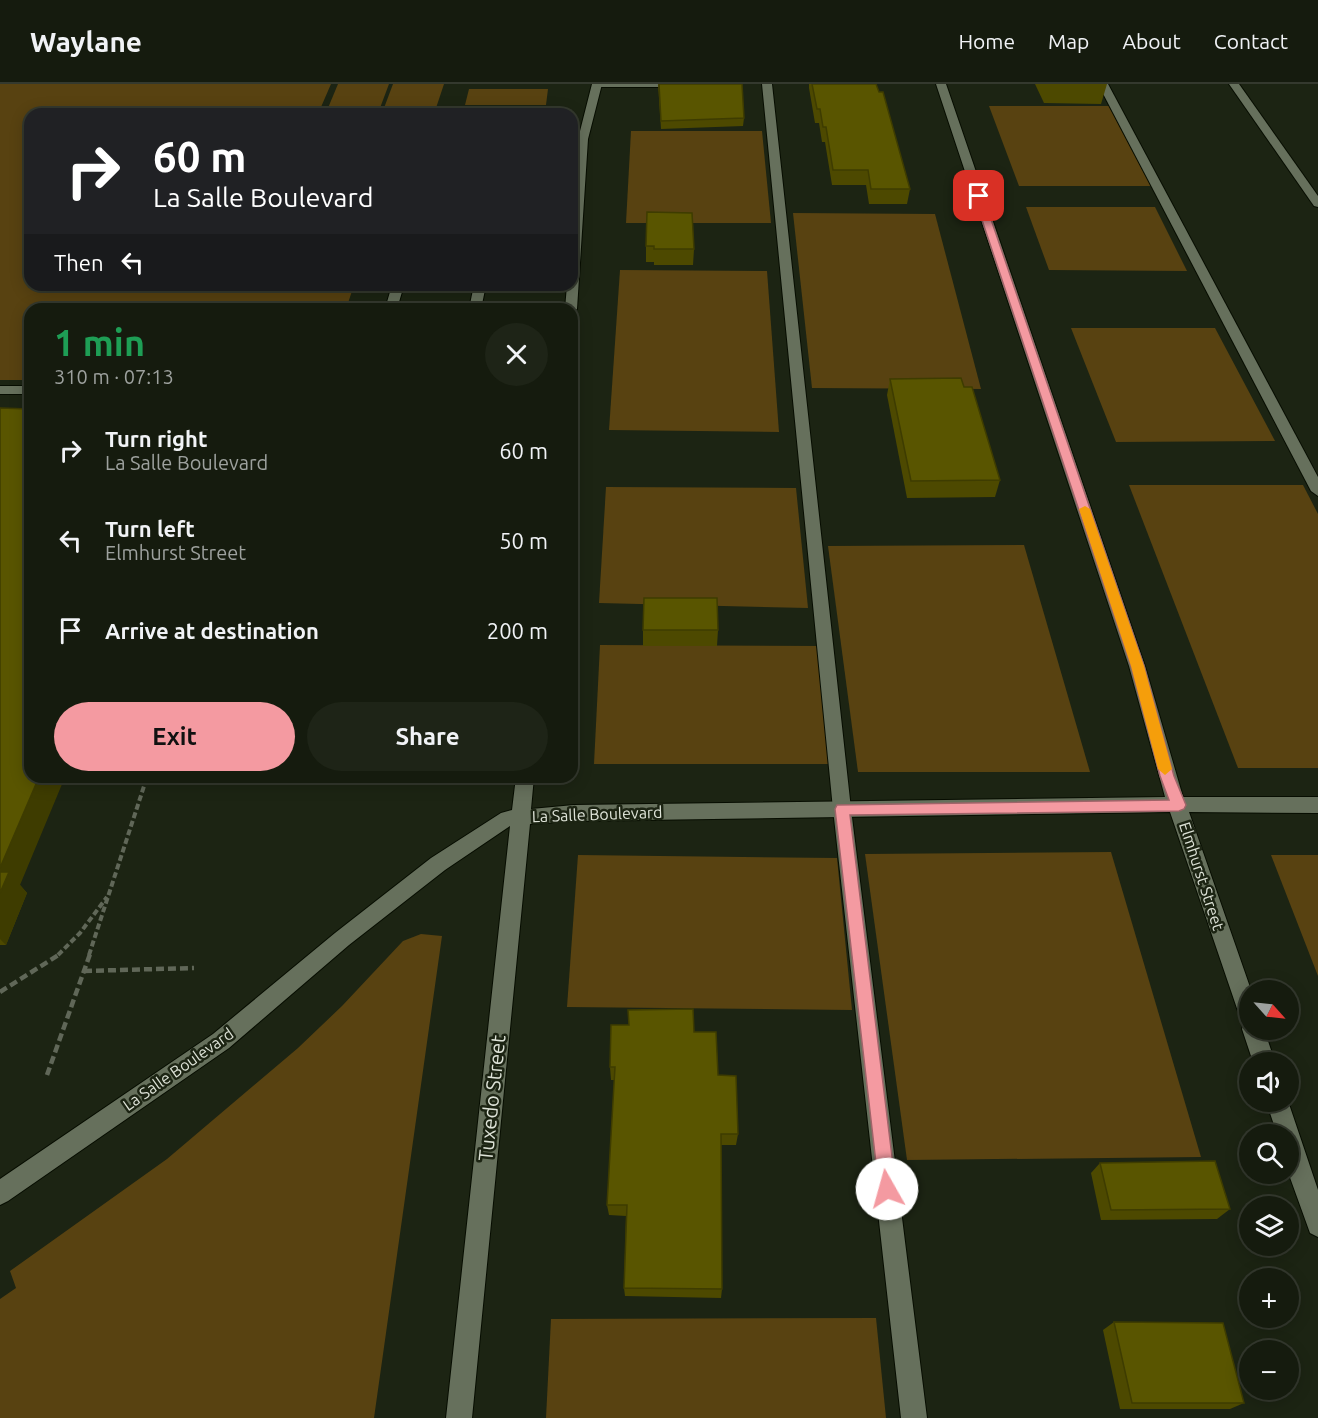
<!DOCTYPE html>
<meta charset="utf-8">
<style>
body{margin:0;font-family:Ubuntu,sans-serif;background:#1e2417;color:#f1f3f6;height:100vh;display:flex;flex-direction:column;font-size:22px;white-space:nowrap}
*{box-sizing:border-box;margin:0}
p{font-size:20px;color:#9da19e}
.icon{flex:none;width:33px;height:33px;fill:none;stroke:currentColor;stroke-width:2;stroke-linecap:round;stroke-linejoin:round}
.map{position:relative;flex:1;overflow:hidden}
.drawer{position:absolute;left:24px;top:219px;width:554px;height:480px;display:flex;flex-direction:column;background:#151b0e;border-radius:18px;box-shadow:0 3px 15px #0003,0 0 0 2px #34392e}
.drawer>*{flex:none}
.top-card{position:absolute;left:24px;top:24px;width:554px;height:183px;border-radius:18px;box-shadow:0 3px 15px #0003,0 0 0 2px #34392e;background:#202124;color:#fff;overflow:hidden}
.needle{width:39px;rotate:117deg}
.fabs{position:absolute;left:1239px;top:896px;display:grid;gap:12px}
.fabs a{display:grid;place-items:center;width:60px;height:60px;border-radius:50%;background:#151b0e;box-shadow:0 3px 15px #0003,0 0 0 2px #34392e;font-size:30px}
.pin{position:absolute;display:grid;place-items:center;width:51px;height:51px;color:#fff;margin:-26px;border-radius:12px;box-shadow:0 3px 9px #0006}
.me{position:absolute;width:66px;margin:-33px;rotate:353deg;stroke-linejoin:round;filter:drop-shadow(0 0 4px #0008)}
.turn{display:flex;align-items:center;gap:21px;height:126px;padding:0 30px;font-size:27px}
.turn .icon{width:78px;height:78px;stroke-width:2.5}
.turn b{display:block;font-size:42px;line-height:51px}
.then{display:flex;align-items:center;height:57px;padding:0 30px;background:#0003;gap:12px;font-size:22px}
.round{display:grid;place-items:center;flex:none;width:63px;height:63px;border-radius:32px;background:#1e2417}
.headline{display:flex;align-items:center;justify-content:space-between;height:102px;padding:0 30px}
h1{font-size:36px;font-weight:700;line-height:45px;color:#1e9e55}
.primary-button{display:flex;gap:12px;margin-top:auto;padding:12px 30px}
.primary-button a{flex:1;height:69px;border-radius:36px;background:#f49aa1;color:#111;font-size:24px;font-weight:700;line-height:69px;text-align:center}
.primary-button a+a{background:#1e2417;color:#f1f3f6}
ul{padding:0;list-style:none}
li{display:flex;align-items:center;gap:18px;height:90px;padding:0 30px}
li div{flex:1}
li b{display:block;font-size:22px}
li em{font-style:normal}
header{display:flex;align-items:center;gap:36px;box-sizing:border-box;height:84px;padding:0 30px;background:#151b0e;border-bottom:2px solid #34392e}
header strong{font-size:28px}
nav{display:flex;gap:33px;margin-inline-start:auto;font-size:21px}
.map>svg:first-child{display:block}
</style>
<header>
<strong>Waylane</strong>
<nav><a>Home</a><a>Map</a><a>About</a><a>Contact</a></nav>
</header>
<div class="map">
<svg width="1318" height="1334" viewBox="0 0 1318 1334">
<rect width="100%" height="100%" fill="#1c2413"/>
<g fill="#584211">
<polygon points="0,0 331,0 318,30 30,30 30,201 354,201 346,225 30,225 30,296 0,296"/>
<polygon points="338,0 389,0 380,24 328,24"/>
<polygon points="393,0 444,0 436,24 384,24"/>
<polygon points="469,5 548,5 546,21 465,21"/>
<polygon points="989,22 1109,22 1151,102 1019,102"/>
<polygon points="465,25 546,26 545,30 463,30"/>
<polygon points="631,47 762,47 771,139 626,139"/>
<polygon points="1026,123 1155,123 1187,187 1049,186"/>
<polygon points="793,129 935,130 981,305 812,304"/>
<polygon points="620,186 767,187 779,348 609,346"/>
<polygon points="1071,244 1215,244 1275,357 1116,358"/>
<polygon points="1129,401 1303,401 1318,430 1318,684 1238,684"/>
<polygon points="606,403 796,404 808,524 599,519"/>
<polygon points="1024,461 1090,688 858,688 828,462"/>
<polygon points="600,561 822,562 835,680 594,680"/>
<polygon points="1111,768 1201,1073 907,1076 865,770"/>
<polygon points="578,771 837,774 852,926 567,923"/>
<polygon points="1271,771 1318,771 1318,892"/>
<polygon points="421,850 442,852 374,1334 0,1334 0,1215 16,1204 10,1187 167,1075 298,964 342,922 403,857"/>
<polygon points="876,1234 886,1334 546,1334 551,1235"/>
</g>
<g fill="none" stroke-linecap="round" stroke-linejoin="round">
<g stroke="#070d01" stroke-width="2">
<g id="lane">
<polygon points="592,0 707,0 702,3 597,3"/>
<polygon points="762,0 772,0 851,725 927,1334 901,1334 833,725"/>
<polygon points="1098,0 1108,0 1318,393 1318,412 1311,407"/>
<polygon points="572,52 583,52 588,55 583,58 572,58"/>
<polygon points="392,201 404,201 397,225 385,225"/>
<polygon points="474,201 486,201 481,225 469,225"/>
<rect x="0" y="302" width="30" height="8"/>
</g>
</g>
<g stroke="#070d01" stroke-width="2">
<g id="street">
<polygon points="592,0 602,0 588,55 577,225 572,229 572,225 565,225 567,201 572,201 572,136 578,55"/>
<polygon points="936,0 946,0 1145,582 1183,713 1318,713 1318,729 1189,728 1251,906 1250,945 1264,945 1275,978 1253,978 1242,945 1243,942 1170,728 574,737 530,740 472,1334 446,1334 510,742 445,786 349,861 229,964 8,1117 0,1121 0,1095 213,950 335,849 431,774 501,729 512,726 516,693 534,693 531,725 574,721 1165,713 1129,582"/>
<polygon points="1229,0 1239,0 1318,112 1318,123 1314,122"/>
<polygon points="1266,1017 1288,1017 1318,1106 1318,1153 1310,1149 1288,1088 1288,1050 1277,1050"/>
</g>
</g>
<g stroke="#606758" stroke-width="4" stroke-dasharray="6 3" stroke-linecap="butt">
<polyline points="472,693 475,696"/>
<polyline points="58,871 80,849 107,813"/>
<polyline points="89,871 147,693"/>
</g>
<g stroke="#606758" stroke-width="4.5" stroke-dasharray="8 4" stroke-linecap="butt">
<polyline points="84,887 194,884"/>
<polyline points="0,908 60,870"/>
<polyline points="47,991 90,870"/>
</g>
<use href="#lane" fill="#66705c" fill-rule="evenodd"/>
<use href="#street" fill="#66705c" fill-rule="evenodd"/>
</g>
<g fill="#4d4900">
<polygon points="658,0 744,34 743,42 661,45"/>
<polygon points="809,0 876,0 910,105 907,120 869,120 866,101 832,101 825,58 822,58 819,39 815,39 809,4"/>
<polygon points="1035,0 1107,0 1101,20 1044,19"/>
<polygon points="646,162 694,165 693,181 654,181 654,178 646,178"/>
<polygon points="890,295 1000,396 995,413 907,414 887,311"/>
<polygon points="0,324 20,801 27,809 6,861 0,861"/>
<polygon points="643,546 718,546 717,562 643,562"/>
<polygon points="694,948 718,991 738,1050 736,1061 721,1061 722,1205 721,1214 625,1212 624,1204 626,1132 609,1131 607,1121 615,996 611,996 610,983"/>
<polygon points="1100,1079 1230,1125 1217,1135 1101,1136 1091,1089"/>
<polygon points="1114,1238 1244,1319 1230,1325 1120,1325 1103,1246"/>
</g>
<polygon fill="#3e3c00" points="39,693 65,693 20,801 27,809 6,861 0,855 0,784"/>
<g fill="#595500" stroke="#3e3c00" stroke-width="1.5">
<polygon points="659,0 742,0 744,34 661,37"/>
<polygon points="812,0 876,0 879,8 883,8 910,105 871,105 868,86 833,86 826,43 823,43 820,25 817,25"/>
<polygon points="647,128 692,129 694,165 654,165 654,162 646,162"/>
<polygon points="961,294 964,303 972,303 1000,396 911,397 890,295"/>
<polygon points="0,324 30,325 30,693 39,693 0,784"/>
<polygon points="644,514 717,514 718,546 643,546"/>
<polygon points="0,788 9,788 0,809"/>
<polygon points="693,925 694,948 716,948 718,991 736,992 738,1050 721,1050 722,1205 624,1204 627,1121 607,1121 615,983 610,983 611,941 629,941 628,926"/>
<polygon points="1215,1077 1230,1125 1111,1126 1100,1079"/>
<polygon points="1114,1238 1223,1239 1244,1319 1132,1319"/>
</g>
<polygon fill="#f49aa1" stroke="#9f6469" stroke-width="1.5" points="979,109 983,112 1144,582 1174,692 1186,721 1184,725 1179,727 850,731 896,1105 894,1111 887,1114 881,1111 879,1105 835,725 837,721 1169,716 1160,692 1131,582 974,112"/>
<polygon fill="#f59e0b" points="1085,422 1090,425 1144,582 1172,685 1165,691 1158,685 1131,582 1079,425"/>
<g text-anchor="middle" stroke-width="5" stroke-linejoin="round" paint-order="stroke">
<g font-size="16" fill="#dee3d8" stroke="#1c2413">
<text transform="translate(597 730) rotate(-2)" y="6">La Salle Boulevard</text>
<text transform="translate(1202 792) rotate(72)" y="6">Elmhurst Street</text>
<text transform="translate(178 985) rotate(-35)" y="6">La Salle Boulevard</text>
</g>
<g font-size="20" fill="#dee3d8" stroke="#1c2413">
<text transform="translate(492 1014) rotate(-84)" y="7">Tuxedo Street</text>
</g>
</g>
</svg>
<div class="fabs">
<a><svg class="needle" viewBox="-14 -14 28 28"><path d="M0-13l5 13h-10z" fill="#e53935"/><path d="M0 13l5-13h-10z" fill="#9da19e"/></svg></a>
<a><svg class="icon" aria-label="sound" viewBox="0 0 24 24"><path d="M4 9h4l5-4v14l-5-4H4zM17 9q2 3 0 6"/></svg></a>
<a><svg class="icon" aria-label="search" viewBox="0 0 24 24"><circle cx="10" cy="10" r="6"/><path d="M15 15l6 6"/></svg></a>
<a><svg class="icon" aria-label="layers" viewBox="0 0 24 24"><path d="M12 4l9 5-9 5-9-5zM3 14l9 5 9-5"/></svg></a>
<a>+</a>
<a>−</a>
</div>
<div class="pin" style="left:979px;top:112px;background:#d93025"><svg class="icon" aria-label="arrive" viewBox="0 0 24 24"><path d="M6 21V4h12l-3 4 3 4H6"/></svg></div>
<svg class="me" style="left:887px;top:1105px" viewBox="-20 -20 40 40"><circle r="19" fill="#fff"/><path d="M0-13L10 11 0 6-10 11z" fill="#f49aa1"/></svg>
<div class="top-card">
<div class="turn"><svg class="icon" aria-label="right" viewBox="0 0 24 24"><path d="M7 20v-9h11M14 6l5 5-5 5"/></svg><div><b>60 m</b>La Salle Boulevard</div></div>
<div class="then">Then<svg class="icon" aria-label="left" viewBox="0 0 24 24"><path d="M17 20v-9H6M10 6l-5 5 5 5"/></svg></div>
</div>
<section class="drawer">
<div class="headline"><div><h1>1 min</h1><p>310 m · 07:13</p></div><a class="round"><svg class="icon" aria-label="close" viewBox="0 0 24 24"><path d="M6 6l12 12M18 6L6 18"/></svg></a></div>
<ul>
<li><svg class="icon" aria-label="right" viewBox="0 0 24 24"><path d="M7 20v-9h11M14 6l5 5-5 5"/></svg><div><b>Turn right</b><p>La Salle Boulevard</p></div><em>60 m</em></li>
<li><svg class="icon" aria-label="left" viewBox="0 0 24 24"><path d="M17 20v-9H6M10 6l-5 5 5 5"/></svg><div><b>Turn left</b><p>Elmhurst Street</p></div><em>50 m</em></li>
<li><svg class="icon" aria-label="arrive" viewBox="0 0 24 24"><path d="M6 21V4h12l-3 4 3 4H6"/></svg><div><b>Arrive at destination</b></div><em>200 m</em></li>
</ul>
<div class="primary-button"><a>Exit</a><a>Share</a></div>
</section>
</div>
